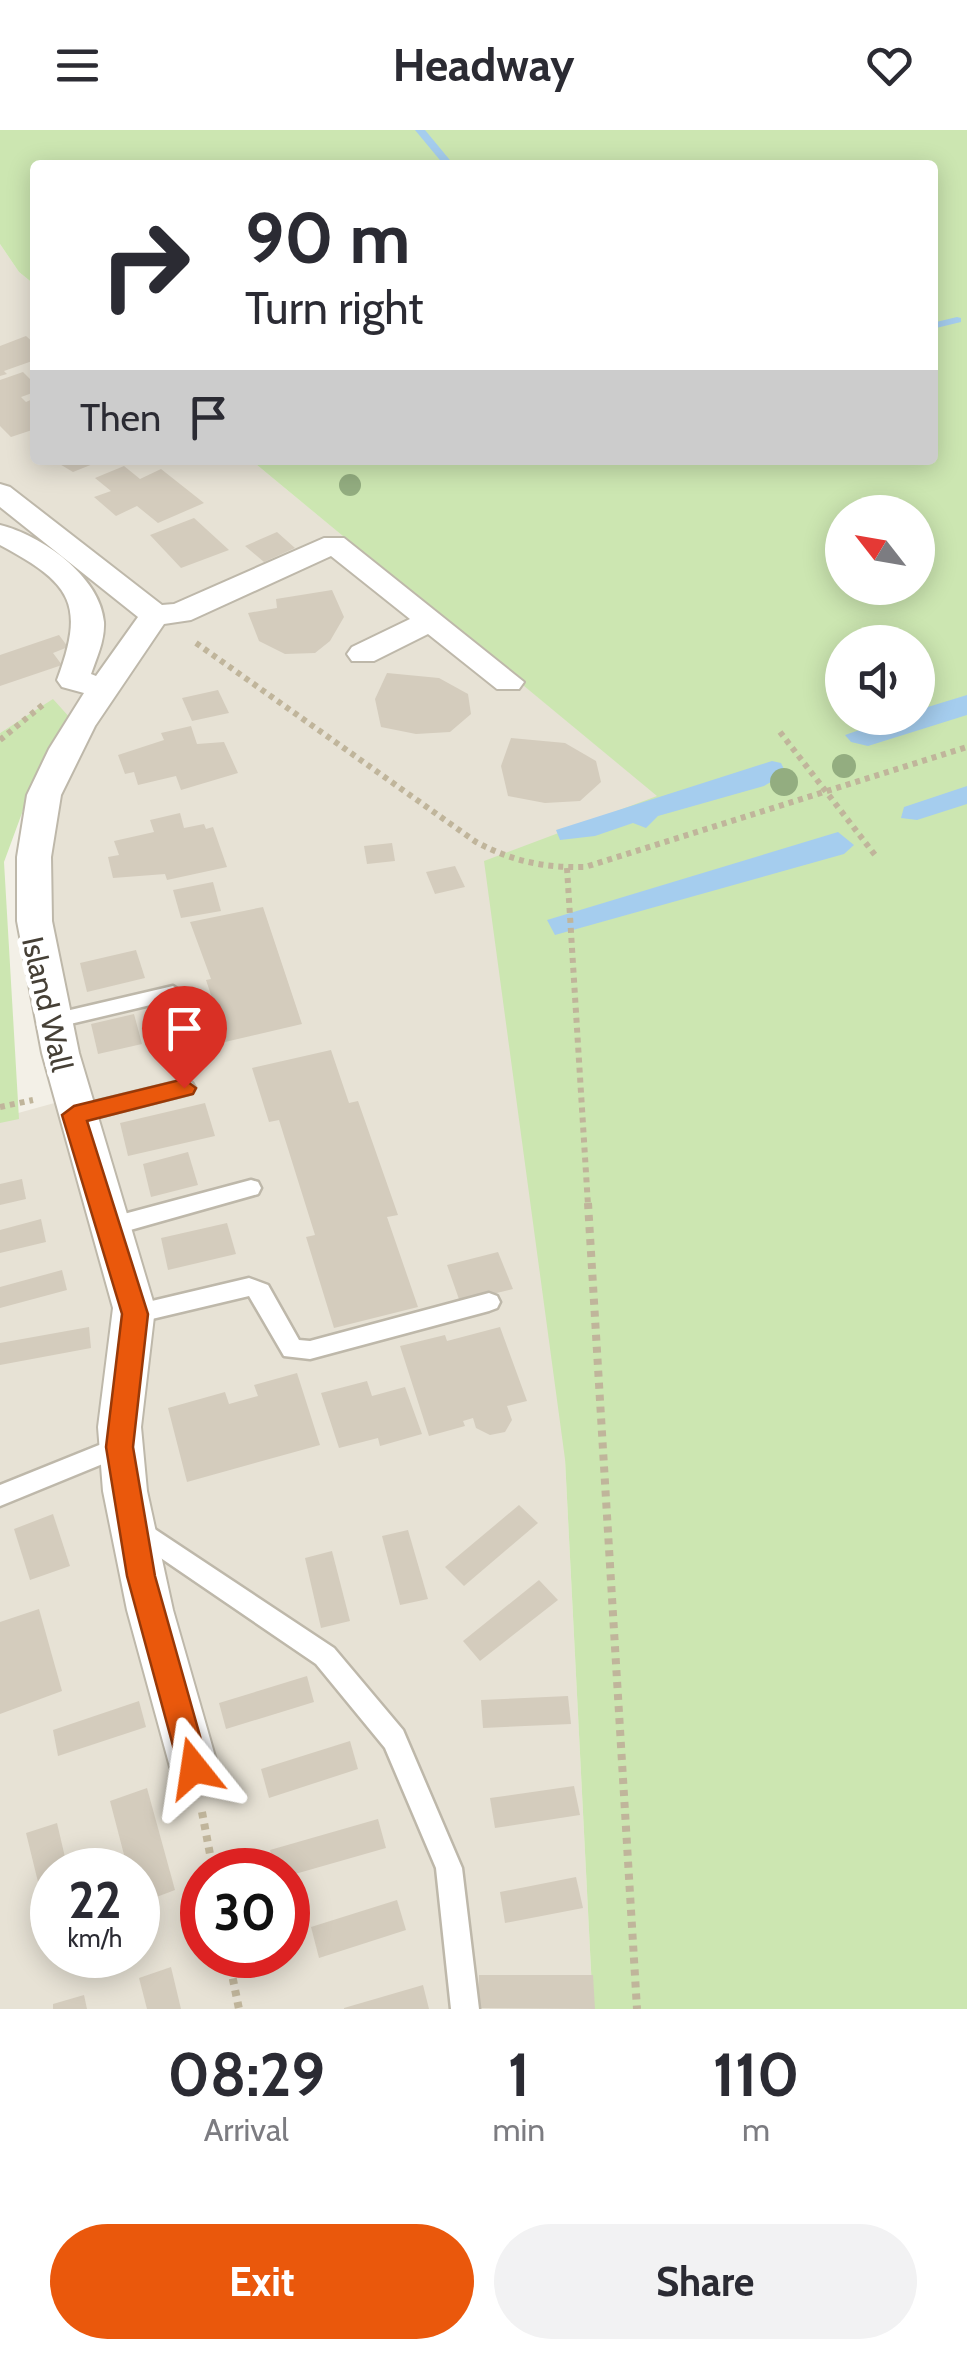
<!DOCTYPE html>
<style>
body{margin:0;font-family:Cabin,sans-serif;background:#f2f2f3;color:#2b2b33;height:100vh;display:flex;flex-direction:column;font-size:38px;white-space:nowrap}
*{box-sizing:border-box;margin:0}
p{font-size:32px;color:#7c7c81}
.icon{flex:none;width:55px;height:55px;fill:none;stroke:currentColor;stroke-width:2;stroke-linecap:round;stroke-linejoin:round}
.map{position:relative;height:1879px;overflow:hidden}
.drawer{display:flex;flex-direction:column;background:#fff;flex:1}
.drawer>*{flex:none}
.banner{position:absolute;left:30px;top:30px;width:908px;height:305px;border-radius:10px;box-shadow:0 5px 25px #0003;background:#fff;color:#2b2b33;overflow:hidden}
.needle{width:65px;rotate:301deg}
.fabs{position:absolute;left:825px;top:365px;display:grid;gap:20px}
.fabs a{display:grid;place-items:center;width:110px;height:110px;border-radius:50%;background:#fff;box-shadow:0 5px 25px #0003;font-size:50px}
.speed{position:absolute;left:30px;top:1718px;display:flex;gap:20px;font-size:50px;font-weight:700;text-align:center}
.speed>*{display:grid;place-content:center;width:130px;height:130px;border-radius:50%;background:#fff;box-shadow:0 5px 25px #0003;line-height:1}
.speed small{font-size:25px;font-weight:400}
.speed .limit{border:15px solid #d22;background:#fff;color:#111}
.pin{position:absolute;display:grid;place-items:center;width:85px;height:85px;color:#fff;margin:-102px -42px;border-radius:50% 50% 50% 0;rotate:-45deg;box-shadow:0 0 10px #0007}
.pin .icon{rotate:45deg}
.me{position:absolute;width:110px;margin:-55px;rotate:345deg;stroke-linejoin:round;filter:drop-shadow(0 0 8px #0008)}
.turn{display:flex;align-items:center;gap:35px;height:210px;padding:0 50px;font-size:45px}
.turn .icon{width:130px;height:130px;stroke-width:2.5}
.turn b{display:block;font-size:70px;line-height:85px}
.then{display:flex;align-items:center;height:95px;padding:0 50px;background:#0003;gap:20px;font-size:38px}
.eta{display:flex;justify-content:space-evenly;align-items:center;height:170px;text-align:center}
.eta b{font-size:60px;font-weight:700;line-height:70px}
.cta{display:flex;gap:20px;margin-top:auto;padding:20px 50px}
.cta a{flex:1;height:115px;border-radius:60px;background:#ea580c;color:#fff;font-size:40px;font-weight:700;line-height:115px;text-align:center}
.cta a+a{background:#f2f2f3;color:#2b2b33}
header{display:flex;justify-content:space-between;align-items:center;height:130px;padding:0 50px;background:#fff;font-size:45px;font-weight:700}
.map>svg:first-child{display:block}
</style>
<header><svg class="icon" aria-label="menu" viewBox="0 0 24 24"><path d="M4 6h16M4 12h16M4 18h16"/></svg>Headway<svg class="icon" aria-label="heart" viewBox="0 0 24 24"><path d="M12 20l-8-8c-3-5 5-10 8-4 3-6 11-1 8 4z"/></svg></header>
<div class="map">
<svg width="967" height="1879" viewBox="0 0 967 1879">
<rect width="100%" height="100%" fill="#f3f0e7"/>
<path fill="#e7e2d5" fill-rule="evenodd" d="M 0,114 L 19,142 L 35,155 L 35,330 L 251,330 L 658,666 L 565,1329 L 593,1879 L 0,1879 L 0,988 L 69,969 L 35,746 L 78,615 L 53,570 L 0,603 ZM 52,1740 L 138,1740 L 138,1825 L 52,1825 ZM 202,1740 L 288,1740 L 288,1825 L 202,1825 Z"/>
<g fill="#cce6b1" fill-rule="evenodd">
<path d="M 0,0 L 967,0 L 967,1879 L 593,1879 L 565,1329 L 484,731 L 657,666 L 251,330 L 932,330 L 932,35 L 35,35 L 35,155 L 19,142 L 0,114 ZM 842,382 L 918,382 L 918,458 L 842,458 ZM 842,512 L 918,512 L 918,588 L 842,588 Z"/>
<polygon points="53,569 71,589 29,664 4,732 19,989 0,993 0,603"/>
</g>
<g fill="#a5cdee">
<polygon points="967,565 967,585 868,616 851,612 845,605 894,588 918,588 918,580"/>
<polygon points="772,631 781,633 786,643 764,656 658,686 646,698 633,693 595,706 560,710 556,700"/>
<polygon points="967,656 967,674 917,690 901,688 904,677"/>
<polygon points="838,702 854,715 844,724 555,805 547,790"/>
</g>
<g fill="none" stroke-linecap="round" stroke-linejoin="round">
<g fill="#a5cdee" fill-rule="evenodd">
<polygon points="415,0 425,0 454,35 444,35"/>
<polygon points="957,187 961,188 961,192 932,199 932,193"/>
</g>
</g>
<g fill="#d4ccbd">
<polygon points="26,206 35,214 35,230 4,241 7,244 0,246 0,216"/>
<polygon points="23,242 35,254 35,262 21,267 26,272 35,268 35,299 11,307 0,296 0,250"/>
<polygon points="53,330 103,330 73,342"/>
<polygon points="124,336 140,349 161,339 204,373 158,393 137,376 116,386 94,367 111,361 95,348"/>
<polygon points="194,388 229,420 181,438 150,405"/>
<polygon points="277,402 295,418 264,432 245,416"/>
<polygon points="332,460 344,487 330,511 315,523 285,524 259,511 248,483 277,478 276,469"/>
<polygon points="59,505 68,517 53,523 62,535 0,556 0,525"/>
<polygon points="387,543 439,548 468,564 471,584 450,602 416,604 381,597 375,569"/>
<polygon points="218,560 229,583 192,591 182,568"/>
<polygon points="191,596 197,614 224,612 238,643 181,660 176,646 138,655 134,642 125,644 118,625 164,610 161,603"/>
<polygon points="511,608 565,613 596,631 601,652 580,671 545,673 508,666 501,636"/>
<polygon points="180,683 184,698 204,694 206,699 213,697 227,737 167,750 165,744 113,748 108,727 119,725 114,711 154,702 150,690"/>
<polygon points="392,713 395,731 367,734 364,716"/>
<polygon points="455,736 465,757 435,764 426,742"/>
<polygon points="213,752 221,781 181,788 173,760"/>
<polygon points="263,777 302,894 225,912 216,882 221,881 218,873 214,874 206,850 211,849 190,792"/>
<polygon points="136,820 145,848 87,862 80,833"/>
<polygon points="134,884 142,914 98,924 91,894"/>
<polygon points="331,920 349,973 358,971 398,1085 387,1087 418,1177 334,1198 306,1107 315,1105 279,990 269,992 252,938"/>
<polygon points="205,973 215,1006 128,1026 120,993"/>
<polygon points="188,1022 198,1055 151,1067 143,1034"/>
<polygon points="22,1049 26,1069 0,1075 0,1054"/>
<polygon points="41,1089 46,1112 0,1123 0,1100"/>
<polygon points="227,1093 236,1124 168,1140 161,1108"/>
<polygon points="498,1122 513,1159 460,1172 447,1135"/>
<polygon points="62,1140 67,1160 0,1178 0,1157"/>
<polygon points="89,1197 91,1218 0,1235 0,1213"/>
<polygon points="500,1197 527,1271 507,1276 512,1290 505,1302 490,1305 476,1298 473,1288 463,1291 465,1296 429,1306 400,1216 445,1205 447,1211"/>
<polygon points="297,1243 320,1315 187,1352 168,1278 225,1262 229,1274 258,1266 254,1255"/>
<polygon points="367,1251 372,1266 405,1257 422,1304 380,1316 378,1308 339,1318 321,1263"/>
<polygon points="519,1375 538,1393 464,1456 445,1437"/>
<polygon points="53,1384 70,1436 30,1450 14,1399"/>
<polygon points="408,1400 428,1469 400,1475 382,1406"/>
<polygon points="332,1421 350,1491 321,1498 305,1428"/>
<polygon points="539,1450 558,1470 480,1531 463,1511"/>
<polygon points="39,1479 62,1561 0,1584 0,1492"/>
<polygon points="307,1546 314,1572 226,1599 219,1573"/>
<polygon points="568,1566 571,1594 483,1598 481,1570"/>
<polygon points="139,1571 146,1597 58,1626 53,1600"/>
<polygon points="350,1611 358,1639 269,1668 261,1639"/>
<polygon points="574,1656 580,1685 495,1698 490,1668"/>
<polygon points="147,1658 175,1760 138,1774 138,1740 128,1740 110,1671"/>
<polygon points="378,1689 386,1718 288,1746 288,1740 275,1740 270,1720"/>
<polygon points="57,1693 68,1740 52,1740 51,1805 26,1703"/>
<polygon points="576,1747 583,1778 505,1793 500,1762"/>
<polygon points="397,1770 406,1800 319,1828 311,1797"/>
<polygon points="171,1837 181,1879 147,1879 139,1848"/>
<polygon points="479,1845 593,1845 595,1879 478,1878"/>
<polygon points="423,1855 429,1879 344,1879 344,1878"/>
<polygon points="84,1865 87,1879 53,1879 53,1874"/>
</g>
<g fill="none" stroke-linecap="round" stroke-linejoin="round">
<g stroke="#beb8aa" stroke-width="5">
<g id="lane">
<polygon points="173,856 183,863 180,868 49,899 39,892 49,885"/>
<polygon points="185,950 192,953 195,958 192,963 74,993 67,991 64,985 67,979 74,977"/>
<polygon points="251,1050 258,1052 261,1058 258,1064 109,1106 101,1103 98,1097 101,1091 109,1088"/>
<polygon points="249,1148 268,1155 299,1210 310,1211 489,1163 497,1166 500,1172 497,1178 489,1181 310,1229 284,1226 249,1166 135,1193 127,1190 124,1184 127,1178 135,1175"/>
<polygon points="119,1307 127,1310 131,1317 127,1324 0,1376 0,1355"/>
<polygon points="138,1388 334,1518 403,1600 462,1738 479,1879 451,1879 436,1738 385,1618 316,1534 130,1407 126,1399 130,1391"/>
</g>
</g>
<g stroke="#beb8aa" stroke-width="4">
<path id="street" d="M 0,354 L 10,357 L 162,475 L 174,474 L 324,408 L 344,408 L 524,552 L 519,559 L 497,559 L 428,504 L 374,531 L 352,531 L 347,524 L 352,517 L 410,489 L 331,426 L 191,490 L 164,494 L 95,596 L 61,665 L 51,727 L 52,791 L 79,923 L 155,1178 L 141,1297 L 147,1361 L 173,1480 L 218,1637 L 211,1654 L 194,1661 L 177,1654 L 170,1637 L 127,1480 L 103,1361 L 98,1297 L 113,1178 L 42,923 L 17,791 L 17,727 L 27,665 L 49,619 L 84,563 L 62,557 L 57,550 C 86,473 71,453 0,415 L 0,395 C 41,405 100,446 104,492 C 105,510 97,527 91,544 L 96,546 L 138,487 L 0,377 Z"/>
</g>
<g stroke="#c0b59b" stroke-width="6" stroke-dasharray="5 5" stroke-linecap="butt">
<path d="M 196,513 L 476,712 C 512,731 544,738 585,737 L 967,617"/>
<polyline points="780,602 875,725"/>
<polyline points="0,610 45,573"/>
<polyline points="567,738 588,1075"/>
<polyline points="0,977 33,970"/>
</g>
<g stroke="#c0b59b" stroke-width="8" stroke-dasharray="6 6" stroke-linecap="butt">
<polyline points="588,1073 637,1879"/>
<polyline points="202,1682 213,1740"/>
<polyline points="228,1825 239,1879"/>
</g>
<use href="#lane" fill="#fff" fill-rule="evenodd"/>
<use href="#street" fill="#fff" fill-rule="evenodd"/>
</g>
<g fill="#93ad80">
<circle cx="350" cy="355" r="11"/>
<circle cx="844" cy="636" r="12"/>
<circle cx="784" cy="652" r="14"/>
</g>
<polygon fill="#ea580c" stroke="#983908" stroke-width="2.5" points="184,949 196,958 193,964 87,991 148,1184 133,1317 155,1446 209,1638 204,1648 194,1652 184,1648 179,1638 127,1446 106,1317 122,1184 62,985 74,976"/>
<g text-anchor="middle" stroke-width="10" stroke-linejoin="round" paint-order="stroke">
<g font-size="30" fill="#464036" stroke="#fff">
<text transform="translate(47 874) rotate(77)" y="10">Island Wall</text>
</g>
</g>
</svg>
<div class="fabs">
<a><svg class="needle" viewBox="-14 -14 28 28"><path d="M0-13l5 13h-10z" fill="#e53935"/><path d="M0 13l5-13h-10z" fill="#7c7c81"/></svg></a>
<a><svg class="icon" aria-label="sound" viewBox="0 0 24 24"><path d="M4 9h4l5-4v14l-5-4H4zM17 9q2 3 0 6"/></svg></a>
</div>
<div class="speed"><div>22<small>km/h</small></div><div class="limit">30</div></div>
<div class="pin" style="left:184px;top:958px;background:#d93025"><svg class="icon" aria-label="arrive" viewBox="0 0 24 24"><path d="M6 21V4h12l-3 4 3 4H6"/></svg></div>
<svg class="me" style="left:194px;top:1638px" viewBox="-20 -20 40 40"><path d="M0-17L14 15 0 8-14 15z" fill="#ea580c" stroke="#fff" stroke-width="4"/></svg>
<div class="banner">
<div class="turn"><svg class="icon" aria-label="right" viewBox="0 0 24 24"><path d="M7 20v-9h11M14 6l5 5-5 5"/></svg><div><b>90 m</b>Turn right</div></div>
<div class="then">Then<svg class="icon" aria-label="arrive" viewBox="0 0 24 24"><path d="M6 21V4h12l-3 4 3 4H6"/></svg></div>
</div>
</div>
<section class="drawer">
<div class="eta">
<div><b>08:29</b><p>Arrival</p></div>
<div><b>1</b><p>min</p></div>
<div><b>110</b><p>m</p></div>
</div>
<div class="cta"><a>Exit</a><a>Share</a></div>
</section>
